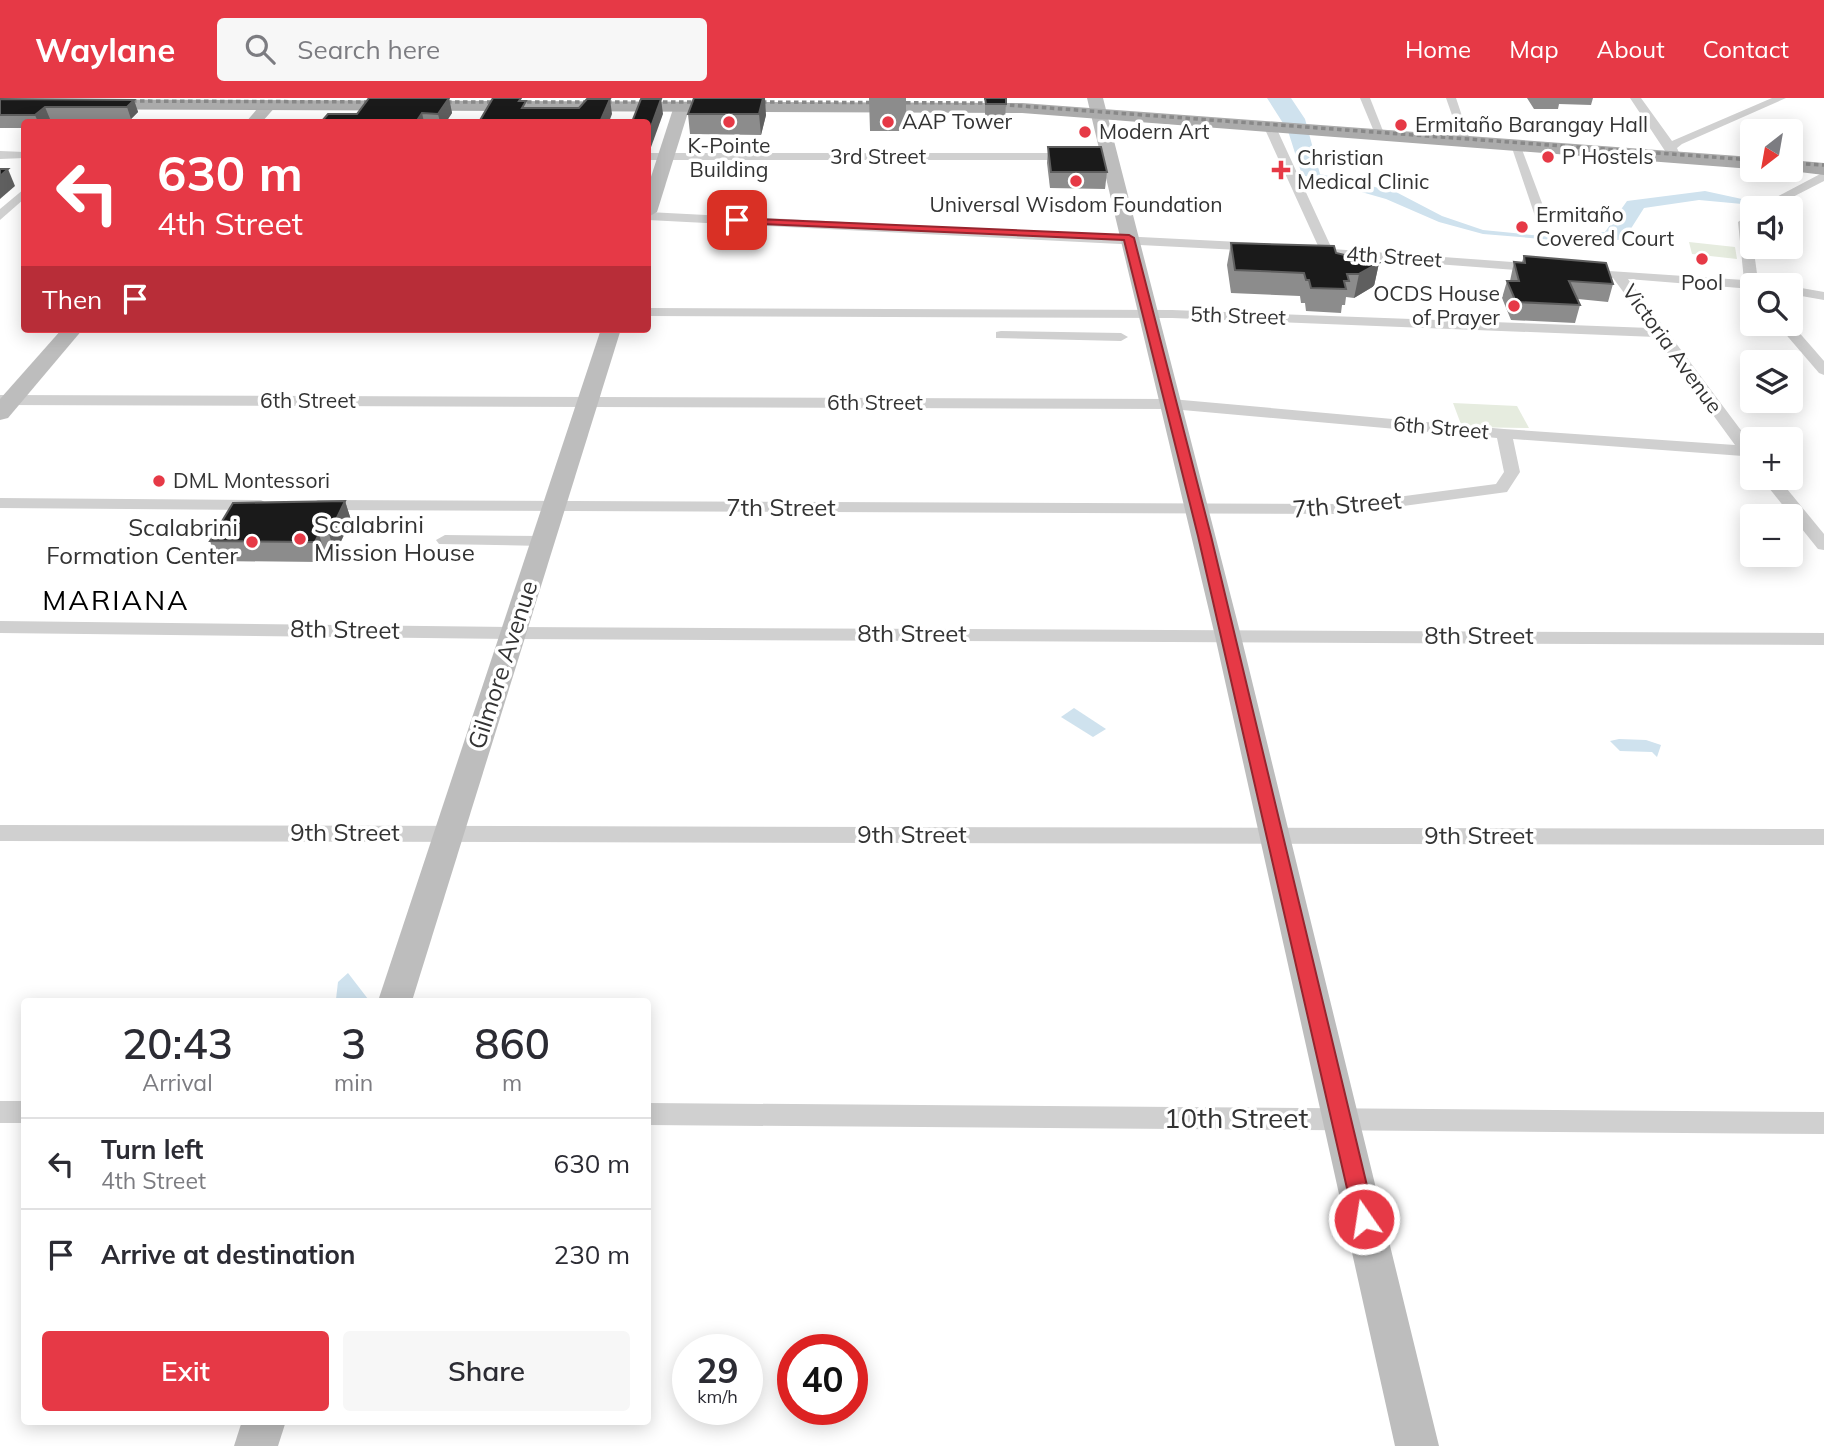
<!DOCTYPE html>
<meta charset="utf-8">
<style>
body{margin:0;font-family:Mulish,sans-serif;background:#f7f7f7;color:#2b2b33;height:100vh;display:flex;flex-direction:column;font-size:26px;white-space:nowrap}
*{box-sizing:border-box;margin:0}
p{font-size:23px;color:#7c7c81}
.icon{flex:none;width:38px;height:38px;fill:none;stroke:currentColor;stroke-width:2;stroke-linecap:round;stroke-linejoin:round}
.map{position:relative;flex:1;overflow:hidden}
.sheet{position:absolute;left:21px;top:900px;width:630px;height:427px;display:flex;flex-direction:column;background:#fff;border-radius:7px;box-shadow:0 4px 18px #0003}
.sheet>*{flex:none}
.top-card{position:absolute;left:21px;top:21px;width:630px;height:214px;border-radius:7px;box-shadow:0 4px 18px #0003;background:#e63946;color:#fff;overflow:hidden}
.needle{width:46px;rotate:211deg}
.tools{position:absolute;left:1740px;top:21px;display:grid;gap:14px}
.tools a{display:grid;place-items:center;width:63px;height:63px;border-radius:7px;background:#fff;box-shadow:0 4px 18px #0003;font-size:35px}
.speed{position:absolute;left:672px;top:1236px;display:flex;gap:14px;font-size:35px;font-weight:700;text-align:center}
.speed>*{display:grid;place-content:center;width:91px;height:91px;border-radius:50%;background:#fff;box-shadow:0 4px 18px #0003;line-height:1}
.speed small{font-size:18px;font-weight:400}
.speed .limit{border:10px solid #d22;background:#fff;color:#111}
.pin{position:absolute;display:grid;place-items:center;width:60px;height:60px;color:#fff;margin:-30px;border-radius:14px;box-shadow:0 4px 10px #0006}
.me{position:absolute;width:77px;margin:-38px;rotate:347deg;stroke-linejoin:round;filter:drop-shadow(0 0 5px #0008)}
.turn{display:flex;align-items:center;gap:24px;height:147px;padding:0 21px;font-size:32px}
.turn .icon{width:91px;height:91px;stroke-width:2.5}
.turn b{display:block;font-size:49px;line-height:60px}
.then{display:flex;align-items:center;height:66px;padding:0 21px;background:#0003;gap:14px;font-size:26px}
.eta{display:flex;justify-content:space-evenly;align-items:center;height:119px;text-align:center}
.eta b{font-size:42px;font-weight:600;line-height:49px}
.action{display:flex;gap:14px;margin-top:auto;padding:14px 21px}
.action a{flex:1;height:80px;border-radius:7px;background:#e63946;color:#fff;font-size:28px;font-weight:600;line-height:80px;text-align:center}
.action a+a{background:#f7f7f7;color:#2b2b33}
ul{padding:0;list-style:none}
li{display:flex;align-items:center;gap:21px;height:91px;padding:0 21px;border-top:2px solid #e1e1e2}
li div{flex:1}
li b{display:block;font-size:26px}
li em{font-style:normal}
header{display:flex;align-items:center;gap:42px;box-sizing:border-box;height:98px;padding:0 35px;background:#e63946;color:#fff}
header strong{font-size:33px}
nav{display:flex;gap:38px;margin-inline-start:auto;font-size:24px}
.search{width:490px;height:63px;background:#f7f7f7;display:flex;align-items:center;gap:18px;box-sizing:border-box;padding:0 24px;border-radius:7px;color:#7c7c81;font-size:26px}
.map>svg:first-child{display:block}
</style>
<header>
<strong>Waylane</strong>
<div class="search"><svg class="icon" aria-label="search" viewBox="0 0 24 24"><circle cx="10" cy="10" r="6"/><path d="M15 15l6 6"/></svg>Search here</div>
<nav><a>Home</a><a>Map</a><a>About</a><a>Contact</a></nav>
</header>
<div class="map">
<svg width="1824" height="1348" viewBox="0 0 1824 1348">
<rect width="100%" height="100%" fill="#fff"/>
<g fill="#e6ecdf">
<polygon points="1689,144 1735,149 1737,161 1692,156"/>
<polygon points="1453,305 1517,308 1529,330 1462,329"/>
</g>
<g fill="#cfe2ee">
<polygon points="1267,0 1291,0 1305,21 1320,76 1396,94 1442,118 1483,132 1552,139 1605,134 1627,103 1705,93 1784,110 1699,102 1644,110 1625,140 1602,146 1483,136 1439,124 1386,101 1302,77 1288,33"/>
<polygon points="1074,610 1106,631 1093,639 1061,619"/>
<polygon points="1619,641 1646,642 1661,647 1657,659 1652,654 1620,653 1610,643"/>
<polygon points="348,875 368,901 336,901 338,884"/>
</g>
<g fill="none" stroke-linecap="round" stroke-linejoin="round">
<g fill="#d0d0d0" fill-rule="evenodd">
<polygon points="1360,0 1370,0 1385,38 1375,36"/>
<polygon points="1446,0 1456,0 1469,39 1459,37"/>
<polygon points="1630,0 1641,0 1672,43 1772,0 1786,0 1682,46 1677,50 1681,59 1675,63 1671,62"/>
<polygon points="1265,25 1275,27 1332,151 1541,166 1548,170 1541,174 1303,156 1303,150 1319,150 1263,27"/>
<polygon points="1510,44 1520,46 1549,124 1548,127 1537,124"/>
<polygon points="0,53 24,54 24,60 0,61"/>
<polygon points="1075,55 1081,59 1079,62 648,62 648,55"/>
<polygon points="1824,74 1824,83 1781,105 1771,102"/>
<polygon points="24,91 24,101 0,122 0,111"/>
<polygon points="648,114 1259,145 1266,149 1259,153 648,122"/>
<polygon points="1744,120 1750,124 1758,183 1770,187 1752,187 1752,191 1628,181 1752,347 1752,364 1743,358 1513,341 1520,374 1507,394 1344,416 318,412 309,407 318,402 1344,406 1496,386 1504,374 1497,340 1171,311 0,307 0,297 1171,301 1504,331 1735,347 1656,239 1172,220 648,218 648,210 1172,212 1650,230 1613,180 1579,177 1579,171 1744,182 1738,124"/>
<polygon points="1790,188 1824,194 1824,202 1790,196"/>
<polygon points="1790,224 1824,263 1824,277 1819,275 1777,226"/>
<polygon points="1001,233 1121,235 1128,239 1121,243 996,240 996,234"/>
<polygon points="1761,380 1778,380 1824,436 1824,452 1818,451"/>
<polygon points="0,400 261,402 270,407 261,412 0,410"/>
<polygon points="445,437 543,438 552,443 543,448 439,446 436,442"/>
<polygon points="0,523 514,529 1824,535 1824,547 514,541 0,535"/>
<polygon points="0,727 1824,731 1824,747 0,743"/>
<rect x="0" y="1003" width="24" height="22"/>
<polygon points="648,1005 1824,1014 1824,1036 648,1027"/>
</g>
<g fill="#bdbdbd" fill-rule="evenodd">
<polygon points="1087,0 1103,0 1241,538 1439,1348 1395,1348 1215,538"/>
<polygon points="269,2 277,7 262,24 246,24 263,4"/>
<polygon points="682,3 690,8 657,114 648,119 648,88 674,8"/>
<polygon points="62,231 83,231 8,320 0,322 0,301"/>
<polygon points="601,231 621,231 412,903 378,903"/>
<polygon points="242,1323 286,1323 278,1348 234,1348"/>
</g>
<g fill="#ababab" fill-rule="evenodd">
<polygon points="0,1 1022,5 1752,59 1752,71 1022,15 0,11"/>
<polygon points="1790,62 1824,65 1824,77 1783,72 1790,72"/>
</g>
<g stroke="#888" stroke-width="3.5" stroke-dasharray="4.5 3.5" stroke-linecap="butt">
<polyline points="116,3 385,4"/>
<polyline points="431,4 711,4"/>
<polyline points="746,4 981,5 1752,62"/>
<polyline points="1790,65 1824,67"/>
</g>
</g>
<g fill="#8c8c8c">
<polygon points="449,0 452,15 446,24 321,24 357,16"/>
<polygon points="869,0 906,0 906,33 870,33"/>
<polygon points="984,0 1006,0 1005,27 985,27 985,2 984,2"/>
<polygon points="1527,0 1593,0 1591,7 1559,6 1558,11 1534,11"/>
<polygon points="0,1 134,2 138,14 131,21 50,21 46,24 24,24 24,30 0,30"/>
<polygon points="688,16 766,17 761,37 690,36"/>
<polygon points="1048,49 1107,74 1105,91 1050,90 1047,65"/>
<polygon points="1231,145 1336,155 1379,165 1374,188 1354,200 1346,199 1345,207 1342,207 1341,215 1306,213 1305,205 1301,205 1300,198 1231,195 1227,167"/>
<polygon points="1524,158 1613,186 1608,204 1578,201 1580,207 1575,225 1511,222 1502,200 1507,183 1510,183 1514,164 1522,164"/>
<polygon points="345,403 351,422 335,456 325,456 321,464 217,463 210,443"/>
</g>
<g fill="#5f5f5f">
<polygon points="449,0 452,15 446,24 440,24 438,16"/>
<polygon points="763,0 765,0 766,17 761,37 759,16"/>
<polygon points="610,1 612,16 609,24 600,24"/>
<polygon points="661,1 663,16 650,52 648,53 648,37"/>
<polygon points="134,2 138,14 131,21 127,9"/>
<polygon points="45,9 50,21 46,24 38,24 35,17"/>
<polygon points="422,15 424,24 416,24"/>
<polygon points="8,71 15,88 0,101 0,78"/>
<polygon points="1379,165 1374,188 1354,200 1359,176"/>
<polygon points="345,403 351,422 335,456 329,436"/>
<polygon points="319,436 325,456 321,464 315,444"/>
</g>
<g fill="#1a1a1a" stroke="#5f5f5f" stroke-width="2">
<polygon points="369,0 449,0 438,16 422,15 416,24 321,24 328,16 357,16"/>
<polygon points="493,0 521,0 519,3 526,3 522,10 579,10 587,1 610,1 600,24 479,24"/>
<polygon points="694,0 763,0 759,16 688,16"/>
<polygon points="985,0 1006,0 1006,6 986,6"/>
<polygon points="0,1 134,2 127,9 45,9 35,17 0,17"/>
<polygon points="641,1 661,1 648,37 648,24 632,24"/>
<polygon points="1048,49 1101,49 1107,74 1051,74"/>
<polygon points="0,71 8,71 0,78"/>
<polygon points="1231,145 1334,148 1336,155 1379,165 1359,176 1347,176 1349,183 1344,183 1346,191 1311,190 1309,182 1306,182 1304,175 1235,172"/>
<polygon points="1524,158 1606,165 1613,186 1569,183 1580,207 1516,204 1507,183 1519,183 1514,164 1525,165"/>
<polygon points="345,403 329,436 319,436 315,444 210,443 233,405"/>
</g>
<polygon fill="#e63946" stroke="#96252e" stroke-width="2" points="734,120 1129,137 1134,140 1211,438 1375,1121 1372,1128 1364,1131 1357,1128 1354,1121 1198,438 1124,142 737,125"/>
<g fill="#e63946" stroke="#fff" stroke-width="2.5">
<circle cx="729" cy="24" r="7"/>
<circle cx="888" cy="24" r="7"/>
<circle cx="1401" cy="27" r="7"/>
<circle cx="1085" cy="34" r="7"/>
<circle cx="1548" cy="59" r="7"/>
<path d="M1277.5 61.5h7v7h7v7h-7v7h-7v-7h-7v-7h7z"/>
<circle cx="1076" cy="83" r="7"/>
<circle cx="1522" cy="129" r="7"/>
<circle cx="1702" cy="161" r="7"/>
<circle cx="1514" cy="208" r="7"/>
<circle cx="159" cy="383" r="7"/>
<circle cx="300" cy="441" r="7"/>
<circle cx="252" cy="444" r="7"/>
</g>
<g text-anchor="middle" stroke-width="7" stroke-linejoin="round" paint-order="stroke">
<g font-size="21" fill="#333" stroke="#fff" text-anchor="start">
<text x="902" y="31">AAP Tower</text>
<text x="1415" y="34">Ermitaño Barangay Hall</text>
<text x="1099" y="41">Modern Art</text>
<text x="729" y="55" text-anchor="middle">K-Pointe<tspan x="729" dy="24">Building</tspan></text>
<text x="1562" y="66">P Hostels</text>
<text x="1297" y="67">Christian<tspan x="1297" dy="24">Medical Clinic</tspan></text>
<text x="1076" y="114" text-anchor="middle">Universal Wisdom Foundation</text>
<text x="1536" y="124">Ermitaño<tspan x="1536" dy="24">Covered Court</tspan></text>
<text x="1702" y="192" text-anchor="middle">Pool</text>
<text x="1500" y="203" text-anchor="end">OCDS House<tspan x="1500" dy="24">of Prayer</tspan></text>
<text x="173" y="390">DML Montessori</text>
</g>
<g font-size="21" fill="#333" stroke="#fff">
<text x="878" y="66">3rd Street</text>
<text transform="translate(1394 159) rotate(4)" y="7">4th Street</text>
<text transform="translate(1238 218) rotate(2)" y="7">5th Street</text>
<text transform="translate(1672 251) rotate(54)" y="7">Victoria Avenue</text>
<text x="308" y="310">6th Street</text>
<text x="875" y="312">6th Street</text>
<text transform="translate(1441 330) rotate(5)" y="7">6th Street</text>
</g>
<g font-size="24" fill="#333" stroke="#fff">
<text transform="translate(1347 407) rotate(-5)" y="8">7th Street</text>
<text x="781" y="418">7th Street</text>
<text transform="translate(345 532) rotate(1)" y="8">8th Street</text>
<text x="912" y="544">8th Street</text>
<text x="1479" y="546">8th Street</text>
<text transform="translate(503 567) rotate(-72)" y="8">Gilmore Avenue</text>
<text x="345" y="743">9th Street</text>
<text x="912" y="745">9th Street</text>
<text x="1479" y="746">9th Street</text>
</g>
<g font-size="24" fill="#333" stroke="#fff" text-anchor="start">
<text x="314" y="435">Scalabrini<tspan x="314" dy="28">Mission House</tspan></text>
<text x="238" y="438" text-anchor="end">Scalabrini<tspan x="238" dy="28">Formation Center</tspan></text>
</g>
<g font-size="28" letter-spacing="2" fill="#000" stroke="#fff">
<text x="116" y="512">MARIANA</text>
</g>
<g font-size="28" fill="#333" stroke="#fff">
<text x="1236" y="1030">10th Street</text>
</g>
</g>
</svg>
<div class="tools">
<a><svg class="needle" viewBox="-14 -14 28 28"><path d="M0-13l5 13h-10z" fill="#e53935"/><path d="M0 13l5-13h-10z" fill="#7c7c81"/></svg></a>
<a><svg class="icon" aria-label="sound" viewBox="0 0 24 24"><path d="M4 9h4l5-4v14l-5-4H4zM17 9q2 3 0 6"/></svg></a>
<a><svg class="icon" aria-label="search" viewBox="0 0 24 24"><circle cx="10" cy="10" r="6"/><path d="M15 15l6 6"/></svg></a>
<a><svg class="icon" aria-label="layers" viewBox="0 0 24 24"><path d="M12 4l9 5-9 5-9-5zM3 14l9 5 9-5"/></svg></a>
<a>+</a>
<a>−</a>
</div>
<div class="speed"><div>29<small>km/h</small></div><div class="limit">40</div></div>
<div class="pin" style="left:737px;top:122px;background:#d93025"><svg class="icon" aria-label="arrive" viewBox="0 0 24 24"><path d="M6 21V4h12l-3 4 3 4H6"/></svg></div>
<svg class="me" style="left:1364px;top:1121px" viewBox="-20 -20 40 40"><circle r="17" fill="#e63946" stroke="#fff" stroke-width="3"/><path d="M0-11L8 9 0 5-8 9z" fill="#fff"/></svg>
<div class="top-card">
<div class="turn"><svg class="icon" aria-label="left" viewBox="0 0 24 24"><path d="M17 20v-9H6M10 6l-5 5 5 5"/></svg><div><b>630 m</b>4th Street</div></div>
<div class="then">Then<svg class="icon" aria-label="arrive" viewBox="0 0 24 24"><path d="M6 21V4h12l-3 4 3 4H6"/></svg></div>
</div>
<section class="sheet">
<div class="eta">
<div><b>20:43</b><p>Arrival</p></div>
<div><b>3</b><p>min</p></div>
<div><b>860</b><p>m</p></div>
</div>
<ul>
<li><svg class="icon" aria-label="left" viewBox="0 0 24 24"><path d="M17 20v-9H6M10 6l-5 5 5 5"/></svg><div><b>Turn left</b><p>4th Street</p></div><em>630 m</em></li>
<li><svg class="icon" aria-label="arrive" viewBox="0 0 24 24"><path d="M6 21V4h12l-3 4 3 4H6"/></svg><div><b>Arrive at destination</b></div><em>230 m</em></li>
</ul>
<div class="action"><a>Exit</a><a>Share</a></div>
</section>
</div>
